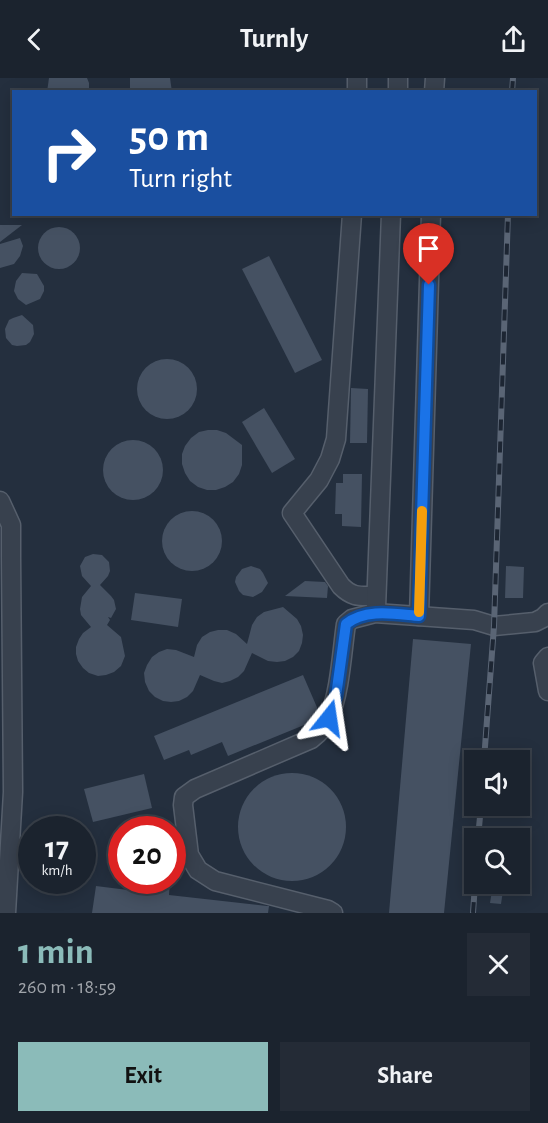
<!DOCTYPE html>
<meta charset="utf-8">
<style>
body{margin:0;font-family:"Alegreya Sans",sans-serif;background:#242b36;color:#f1f3f6;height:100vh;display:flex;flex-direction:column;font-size:22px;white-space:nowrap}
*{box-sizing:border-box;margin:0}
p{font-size:20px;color:#a0a4aa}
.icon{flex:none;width:33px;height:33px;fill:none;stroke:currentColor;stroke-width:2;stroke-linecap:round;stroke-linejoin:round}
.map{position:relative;height:835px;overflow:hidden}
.details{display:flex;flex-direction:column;background:#1b232e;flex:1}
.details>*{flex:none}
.guide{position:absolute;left:12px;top:12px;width:525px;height:126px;border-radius:0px;box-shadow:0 3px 15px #0003,0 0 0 2px #39404a;background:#1a4fa0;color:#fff;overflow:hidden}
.tools{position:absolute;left:464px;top:672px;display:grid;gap:12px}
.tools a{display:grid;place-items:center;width:66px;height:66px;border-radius:0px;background:#1b232e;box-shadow:0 3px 15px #0003,0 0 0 2px #39404a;font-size:30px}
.speed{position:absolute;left:18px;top:738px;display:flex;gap:12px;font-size:30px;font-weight:700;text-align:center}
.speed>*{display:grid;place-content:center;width:78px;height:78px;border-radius:50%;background:#1b232e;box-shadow:0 3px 15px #0003,0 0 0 2px #39404a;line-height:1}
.speed small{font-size:15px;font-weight:400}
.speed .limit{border:9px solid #d22;background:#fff;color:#111}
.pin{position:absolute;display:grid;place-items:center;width:51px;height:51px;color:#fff;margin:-62px -26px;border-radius:50% 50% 50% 0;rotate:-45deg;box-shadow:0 0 6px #0007}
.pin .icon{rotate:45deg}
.me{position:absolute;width:66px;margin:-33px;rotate:15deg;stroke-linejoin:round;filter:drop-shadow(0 0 4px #0008)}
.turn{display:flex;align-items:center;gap:21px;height:126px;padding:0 18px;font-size:27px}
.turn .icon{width:78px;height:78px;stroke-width:2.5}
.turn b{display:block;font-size:42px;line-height:51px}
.round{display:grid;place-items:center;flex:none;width:63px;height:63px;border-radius:0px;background:#242b36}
.head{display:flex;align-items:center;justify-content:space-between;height:102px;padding:0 18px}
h1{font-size:36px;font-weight:700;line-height:45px;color:#8bbbb9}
.primary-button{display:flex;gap:12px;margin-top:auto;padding:12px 18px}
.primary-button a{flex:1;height:69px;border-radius:0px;background:#8bbbb9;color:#111;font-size:24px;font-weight:700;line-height:69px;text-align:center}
.primary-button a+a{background:#242b36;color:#f1f3f6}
header{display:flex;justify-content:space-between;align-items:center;height:78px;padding:0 18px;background:#1b232e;font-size:27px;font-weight:700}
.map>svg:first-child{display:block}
</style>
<header><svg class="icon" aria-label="back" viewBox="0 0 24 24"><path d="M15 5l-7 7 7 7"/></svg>Turnly<svg class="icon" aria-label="share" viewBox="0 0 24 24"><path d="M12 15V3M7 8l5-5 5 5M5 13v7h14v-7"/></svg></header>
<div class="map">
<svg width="548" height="835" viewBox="0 0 548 835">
<rect width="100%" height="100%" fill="#242f3e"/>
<g fill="#455162">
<polygon points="49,0 87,0 89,5 89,14 47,14"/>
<polygon points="130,0 170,0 172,14 130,14"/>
<polygon points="0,147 22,147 0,164"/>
<circle cx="59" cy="170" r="21"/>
<polygon points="20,160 23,168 20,178 14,186 0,190 0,166"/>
<polygon points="269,178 322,282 295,295 242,191"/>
<polygon points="22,195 37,196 44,208 44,213 40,221 26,227 18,221 14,213 16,203"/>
<polygon points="22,237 33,247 34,256 30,264 26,267 17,268 12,267 6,260 5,251 9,242 13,240"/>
<circle cx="167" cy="311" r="30"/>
<polygon points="351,310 368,311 367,365 350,365"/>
<polygon points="264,330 295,381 272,395 242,344"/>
<polygon points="208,352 217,352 226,355 242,367 242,387 239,396 233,404 225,409 216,412 207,412 198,409 190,403 185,395 182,386 182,376 185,368 191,360 199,354"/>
<circle cx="133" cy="392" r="30"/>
<polygon points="343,396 362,396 361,449 342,448 342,436 335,436 336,405 343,405"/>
<circle cx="192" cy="463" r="30"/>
<polygon points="93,476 102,477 109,484 110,493 108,498 100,507 111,518 114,522 116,531 111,540 108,539 110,542 107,547 121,559 125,578 121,588 114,594 106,597 98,598 89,595 83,590 78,583 76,576 76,569 79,561 83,555 91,549 81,537 80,531 82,519 91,508 82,498 80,488 85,479"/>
<polygon points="251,488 260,491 263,495 268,505 262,514 253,519 243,517 239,513 235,504 236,499 242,491"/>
<polygon points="506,488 524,489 523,520 505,520"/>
<polygon points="305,503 325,504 328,508 327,520 285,518"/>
<polygon points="135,515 182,521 178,549 131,542"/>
<polygon points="283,529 297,541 301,548 303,557 302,565 299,573 293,579 285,583 277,584 268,583 252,575 244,593 238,599 230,603 222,605 214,603 200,597 193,613 187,619 179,623 171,624 163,623 155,619 149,613 145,604 144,595 147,587 152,579 159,574 167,571 176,572 194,579 197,567 202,559 210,554 218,552 227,552 236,556 247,566 252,547 257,539 264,534"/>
<polygon points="413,561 471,566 444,835 389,835"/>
<polygon points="303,597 319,634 314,643 228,678 222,664 191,677 189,672 164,682 154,658"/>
<circle cx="292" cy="749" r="54"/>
<polygon points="144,696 152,730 93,744 84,711"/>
<polygon points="129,802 170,802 169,817 267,828 269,828 268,835 92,835 96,808 128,812"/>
<polygon points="493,806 504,806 501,826 490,825"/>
</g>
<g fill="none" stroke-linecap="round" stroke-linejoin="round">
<g stroke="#565f6c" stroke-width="21">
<g id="minor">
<polyline points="357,14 357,0"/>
<polyline points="398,14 398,0"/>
<polyline points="434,14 435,0"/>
<path d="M 352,136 L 336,361 L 330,381 L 319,402 L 292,435 L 341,508 C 353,520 360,518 376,518"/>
<polyline points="0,423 11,447 11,479 13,714 6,835"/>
<polyline points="376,530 391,136"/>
<polyline points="419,538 431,136"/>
<polyline points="548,579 543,585 548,613"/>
<path d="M 333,835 L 328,832 L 215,803 L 198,792 L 189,777 L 183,727 L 184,719 L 195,711 L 311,661 C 319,655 325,649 329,639 C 340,615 342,573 346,546 L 352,541 L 375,535 L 474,542 L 494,548 L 535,544 L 543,540 L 548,535"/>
</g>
</g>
<use href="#minor" stroke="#38414e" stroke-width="18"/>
<g stroke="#5a6575" stroke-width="6">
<g id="rail">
<polyline points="512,14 513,0"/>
<polyline points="484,682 494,548 508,136"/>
<polyline points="478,760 481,728"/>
<polyline points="473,835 475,806"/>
</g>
</g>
<use href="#rail" stroke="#1d2633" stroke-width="4" stroke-dasharray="11" stroke-linecap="butt"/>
</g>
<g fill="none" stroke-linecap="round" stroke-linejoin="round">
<g stroke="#114b97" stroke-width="15">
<path id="route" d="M 329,640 L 336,618 L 346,546 C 366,530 395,536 419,538 L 429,207"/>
</g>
<use href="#route" stroke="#1a73e8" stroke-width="10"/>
<polyline stroke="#f59e0b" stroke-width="10" points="419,534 422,433"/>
</g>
</svg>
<div class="tools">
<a><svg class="icon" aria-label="sound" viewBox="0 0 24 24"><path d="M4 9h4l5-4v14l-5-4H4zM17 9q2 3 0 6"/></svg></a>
<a><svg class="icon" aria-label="search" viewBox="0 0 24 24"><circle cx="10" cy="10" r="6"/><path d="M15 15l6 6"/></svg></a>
</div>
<div class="speed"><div>17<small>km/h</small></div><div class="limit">20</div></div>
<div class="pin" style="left:429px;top:207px;background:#d93025"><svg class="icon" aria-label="arrive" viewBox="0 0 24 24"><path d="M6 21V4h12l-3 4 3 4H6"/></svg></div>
<svg class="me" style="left:329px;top:640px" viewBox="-20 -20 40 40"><path d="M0-17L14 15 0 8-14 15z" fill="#1a73e8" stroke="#fff" stroke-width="4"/></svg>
<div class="guide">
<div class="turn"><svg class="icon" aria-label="right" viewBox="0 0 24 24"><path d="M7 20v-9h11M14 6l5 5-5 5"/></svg><div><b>50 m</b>Turn right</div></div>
</div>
</div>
<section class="details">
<div class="head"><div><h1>1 min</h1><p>260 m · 18:59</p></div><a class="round"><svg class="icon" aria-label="close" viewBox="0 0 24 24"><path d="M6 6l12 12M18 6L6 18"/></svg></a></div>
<div class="primary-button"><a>Exit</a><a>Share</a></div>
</section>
